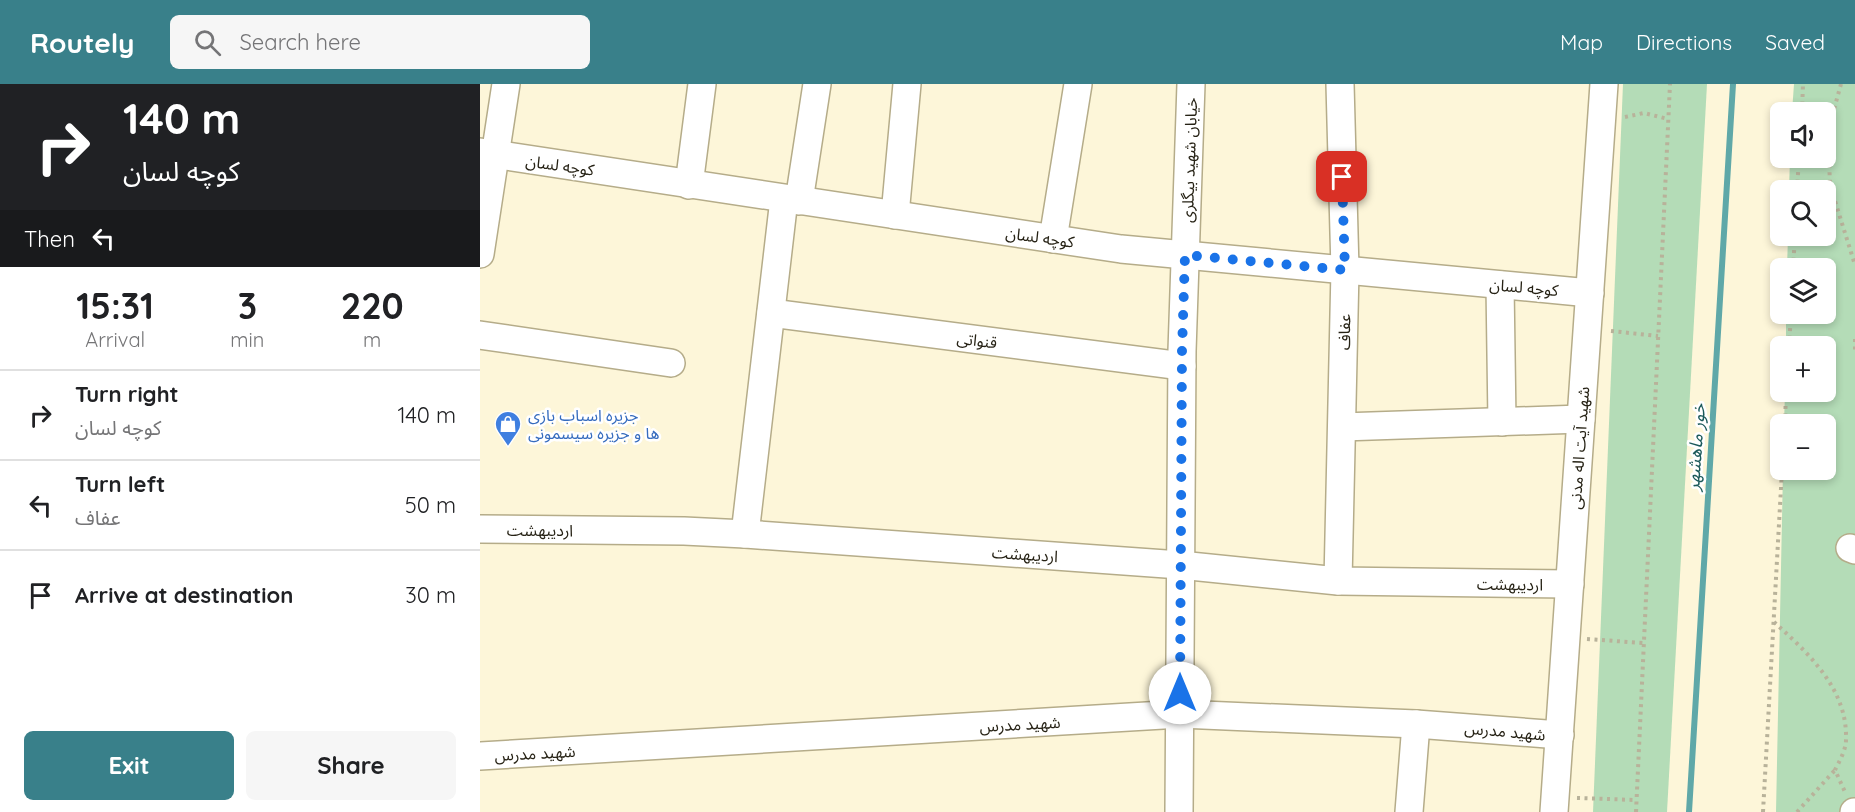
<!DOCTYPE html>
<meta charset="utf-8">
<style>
body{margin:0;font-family:Quicksand,"Noto Sans Arabic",sans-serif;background:#f6f6f6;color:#202124;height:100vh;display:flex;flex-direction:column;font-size:22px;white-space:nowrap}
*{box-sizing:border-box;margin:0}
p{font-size:20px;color:#757577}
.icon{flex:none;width:33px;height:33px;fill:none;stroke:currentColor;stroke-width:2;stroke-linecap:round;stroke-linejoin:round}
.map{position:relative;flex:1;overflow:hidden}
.side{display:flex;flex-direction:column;background:#fff;width:480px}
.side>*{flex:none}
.hud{background:#202124;color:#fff;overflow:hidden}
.tools{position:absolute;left:1290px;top:18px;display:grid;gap:12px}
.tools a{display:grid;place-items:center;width:66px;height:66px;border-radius:9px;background:#fff;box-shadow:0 3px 9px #0003;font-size:30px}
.pin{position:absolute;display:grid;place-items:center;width:51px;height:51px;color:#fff;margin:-26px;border-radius:12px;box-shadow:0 3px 9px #0006}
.me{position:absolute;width:66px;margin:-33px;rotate:0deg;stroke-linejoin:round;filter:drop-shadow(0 0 4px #0008)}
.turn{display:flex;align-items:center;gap:21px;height:126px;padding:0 24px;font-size:27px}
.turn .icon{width:78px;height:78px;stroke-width:2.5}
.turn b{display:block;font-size:42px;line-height:51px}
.then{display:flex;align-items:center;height:57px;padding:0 24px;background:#0003;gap:12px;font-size:22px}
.eta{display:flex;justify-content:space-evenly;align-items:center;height:102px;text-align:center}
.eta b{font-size:36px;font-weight:700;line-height:42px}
.button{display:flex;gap:12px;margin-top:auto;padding:12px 24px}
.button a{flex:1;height:69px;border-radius:9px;background:#39808a;color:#fff;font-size:24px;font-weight:700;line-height:69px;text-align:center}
.button a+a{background:#f6f6f6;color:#202124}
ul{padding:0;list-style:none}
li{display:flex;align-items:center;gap:18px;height:90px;padding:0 24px;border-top:2px solid #e0e0e0}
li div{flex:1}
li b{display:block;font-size:22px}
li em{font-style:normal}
header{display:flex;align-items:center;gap:36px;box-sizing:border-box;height:84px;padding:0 30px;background:#39808a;color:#fff}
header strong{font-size:28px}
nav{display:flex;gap:33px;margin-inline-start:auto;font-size:21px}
.search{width:420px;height:54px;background:#f6f6f6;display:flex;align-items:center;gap:15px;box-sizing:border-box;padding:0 21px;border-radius:9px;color:#757577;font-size:22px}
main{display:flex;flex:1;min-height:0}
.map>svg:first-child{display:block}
</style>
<header>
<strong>Routely</strong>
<div class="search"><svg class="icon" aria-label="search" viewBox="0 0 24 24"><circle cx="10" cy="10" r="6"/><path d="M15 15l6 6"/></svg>Search here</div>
<nav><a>Map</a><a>Directions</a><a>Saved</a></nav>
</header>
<main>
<section class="side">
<div class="hud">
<div class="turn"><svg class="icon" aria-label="right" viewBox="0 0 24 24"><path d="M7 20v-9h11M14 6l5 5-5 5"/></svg><div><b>140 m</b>کوچه لسان</div></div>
<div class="then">Then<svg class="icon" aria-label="left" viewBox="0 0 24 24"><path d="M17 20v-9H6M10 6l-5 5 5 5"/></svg></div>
</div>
<div class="eta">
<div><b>15:31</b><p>Arrival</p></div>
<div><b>3</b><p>min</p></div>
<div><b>220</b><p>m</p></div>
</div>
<ul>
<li><svg class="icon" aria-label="right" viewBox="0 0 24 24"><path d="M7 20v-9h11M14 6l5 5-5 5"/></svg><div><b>Turn right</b><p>کوچه لسان</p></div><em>140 m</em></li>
<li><svg class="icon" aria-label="left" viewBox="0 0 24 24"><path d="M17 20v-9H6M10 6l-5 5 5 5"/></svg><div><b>Turn left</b><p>عفاف</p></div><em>50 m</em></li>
<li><svg class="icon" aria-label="arrive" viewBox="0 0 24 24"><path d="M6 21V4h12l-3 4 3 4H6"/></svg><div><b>Arrive at destination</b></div><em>30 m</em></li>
</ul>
<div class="button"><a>Exit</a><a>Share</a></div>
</section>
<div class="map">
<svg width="1375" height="728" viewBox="0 0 1375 728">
<rect width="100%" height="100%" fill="#fdf6d9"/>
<g fill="#b4dcb7">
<polygon points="1143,0 1227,0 1187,728 1113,728"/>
<polygon points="1314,0 1375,0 1375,728 1296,728 1303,386 1346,386 1346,340 1304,340 1305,308 1346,308 1346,262 1306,262 1306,230 1346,230 1346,184 1307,184 1308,152 1346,152 1346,106 1309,106 1310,74 1346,74 1346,28 1312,28"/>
</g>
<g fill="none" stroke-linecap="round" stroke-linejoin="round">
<polyline stroke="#5fa8a8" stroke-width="6" points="1209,728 1253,0"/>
<g stroke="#b5ac89" stroke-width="30">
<g id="minor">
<polyline points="0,68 641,165 1110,209"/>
<polyline points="209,101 222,0"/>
<polyline points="319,117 337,0"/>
<polyline points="415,131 427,0"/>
<polyline points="573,155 598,0"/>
<polyline points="0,170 26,0"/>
<polyline points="1020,201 1022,338"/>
<polyline points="291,229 702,282"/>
<polyline points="0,251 191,279"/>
<polyline points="862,343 1101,335"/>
<polyline points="0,445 204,447 265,450 700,481 858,497 1090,500"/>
<polyline points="265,450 304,115"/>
<polyline points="1370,464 1375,466"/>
<polyline points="858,497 865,186 860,0"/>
<polyline points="0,672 700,630 936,640 1080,651"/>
<polyline points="699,728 702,267 711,0"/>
<polyline points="929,728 936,640"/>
<polyline points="1074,728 1124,0"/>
<polyline points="1374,728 1375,728"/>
</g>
</g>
<g stroke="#b8b29a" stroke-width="4" stroke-dasharray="3 4.5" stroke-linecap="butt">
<polyline points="1361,0 1348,47 1350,101 1375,181"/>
<polyline points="1322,28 1323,0"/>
<polyline points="1145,33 1164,29 1188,35"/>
<polyline points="1317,106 1319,74"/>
<polyline points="1313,184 1315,152"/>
<polyline points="1131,247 1178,252"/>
<polyline points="1375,255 1375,268"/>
<polyline points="1309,262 1311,230"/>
<polyline points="1305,340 1306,308"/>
<path d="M 1294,538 C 1328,569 1368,605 1366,656 C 1366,666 1359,678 1355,686 L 1365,708"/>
<polyline points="1107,555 1163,559"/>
<polyline points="1097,714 1156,716"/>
<polyline points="1156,728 1190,0"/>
<polyline points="1283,728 1302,386"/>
<polyline points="1317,728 1355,686"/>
</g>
<use href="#minor" stroke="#fff" stroke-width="27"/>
</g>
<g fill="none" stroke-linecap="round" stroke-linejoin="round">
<polyline stroke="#1a73e8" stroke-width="10" stroke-dasharray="0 18" points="700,609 702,267 705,171 865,186 862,93"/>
</g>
<defs>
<g id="shop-pin" transform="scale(1.35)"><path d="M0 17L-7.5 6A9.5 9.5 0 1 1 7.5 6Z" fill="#3f7fe0" stroke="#fff"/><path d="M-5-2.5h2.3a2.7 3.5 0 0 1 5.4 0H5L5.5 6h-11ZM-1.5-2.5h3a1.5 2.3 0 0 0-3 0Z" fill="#fff"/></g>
</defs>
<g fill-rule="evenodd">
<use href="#shop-pin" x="28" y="340"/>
</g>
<g text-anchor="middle" stroke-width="5" stroke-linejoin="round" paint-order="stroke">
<g font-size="16" fill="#262215" stroke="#fff">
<text transform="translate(709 76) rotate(-88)" y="6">خیابان شهید بیگلری</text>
<text transform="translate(80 81) rotate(8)" y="6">کوچه لسان</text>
<text transform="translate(560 153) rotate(8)" y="6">کوچه لسان</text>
<text transform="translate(1044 203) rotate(5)" y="6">کوچه لسان</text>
<text transform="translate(864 248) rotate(-89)" y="6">عفاف</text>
<text transform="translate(497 256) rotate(7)" y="6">قنواتی</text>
<text transform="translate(1099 364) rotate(-86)" y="6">شهید آیت اله مدنی</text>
<text x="60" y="452">اردیبهشت</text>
<text transform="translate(545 470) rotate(4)" y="6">اردیبهشت</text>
<text transform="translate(1030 500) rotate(1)" y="6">اردیبهشت</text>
<text transform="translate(540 640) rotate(-3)" y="6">شهید مدرس</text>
<text transform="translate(1025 647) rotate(5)" y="6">شهید مدرس</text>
<text transform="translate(55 669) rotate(-3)" y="6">شهید مدرس</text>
</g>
<g font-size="16" fill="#366cbe" stroke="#fff" text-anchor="start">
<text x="48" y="337">جزیره اسباب بازی<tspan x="48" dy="18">ها و جزیره سیسمونی</tspan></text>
</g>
<g font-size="18" font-style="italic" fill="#1b595a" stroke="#fff">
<text transform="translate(1216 363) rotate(-86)" y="6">خور ماهشهر</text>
</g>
</g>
</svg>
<div class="tools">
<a><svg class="icon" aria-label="sound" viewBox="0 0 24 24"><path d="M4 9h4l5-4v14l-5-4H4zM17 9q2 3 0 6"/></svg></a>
<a><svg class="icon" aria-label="search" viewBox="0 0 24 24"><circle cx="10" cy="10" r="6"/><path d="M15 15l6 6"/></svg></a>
<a><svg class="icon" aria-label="layers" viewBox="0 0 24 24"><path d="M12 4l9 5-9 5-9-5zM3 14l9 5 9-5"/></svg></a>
<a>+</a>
<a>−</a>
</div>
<div class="pin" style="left:862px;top:93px;background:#d93025"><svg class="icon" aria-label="arrive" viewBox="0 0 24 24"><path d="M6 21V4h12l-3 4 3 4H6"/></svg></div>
<svg class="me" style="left:700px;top:609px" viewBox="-20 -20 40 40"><circle r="19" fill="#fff"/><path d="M0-13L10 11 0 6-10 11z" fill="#1a73e8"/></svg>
</div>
</main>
